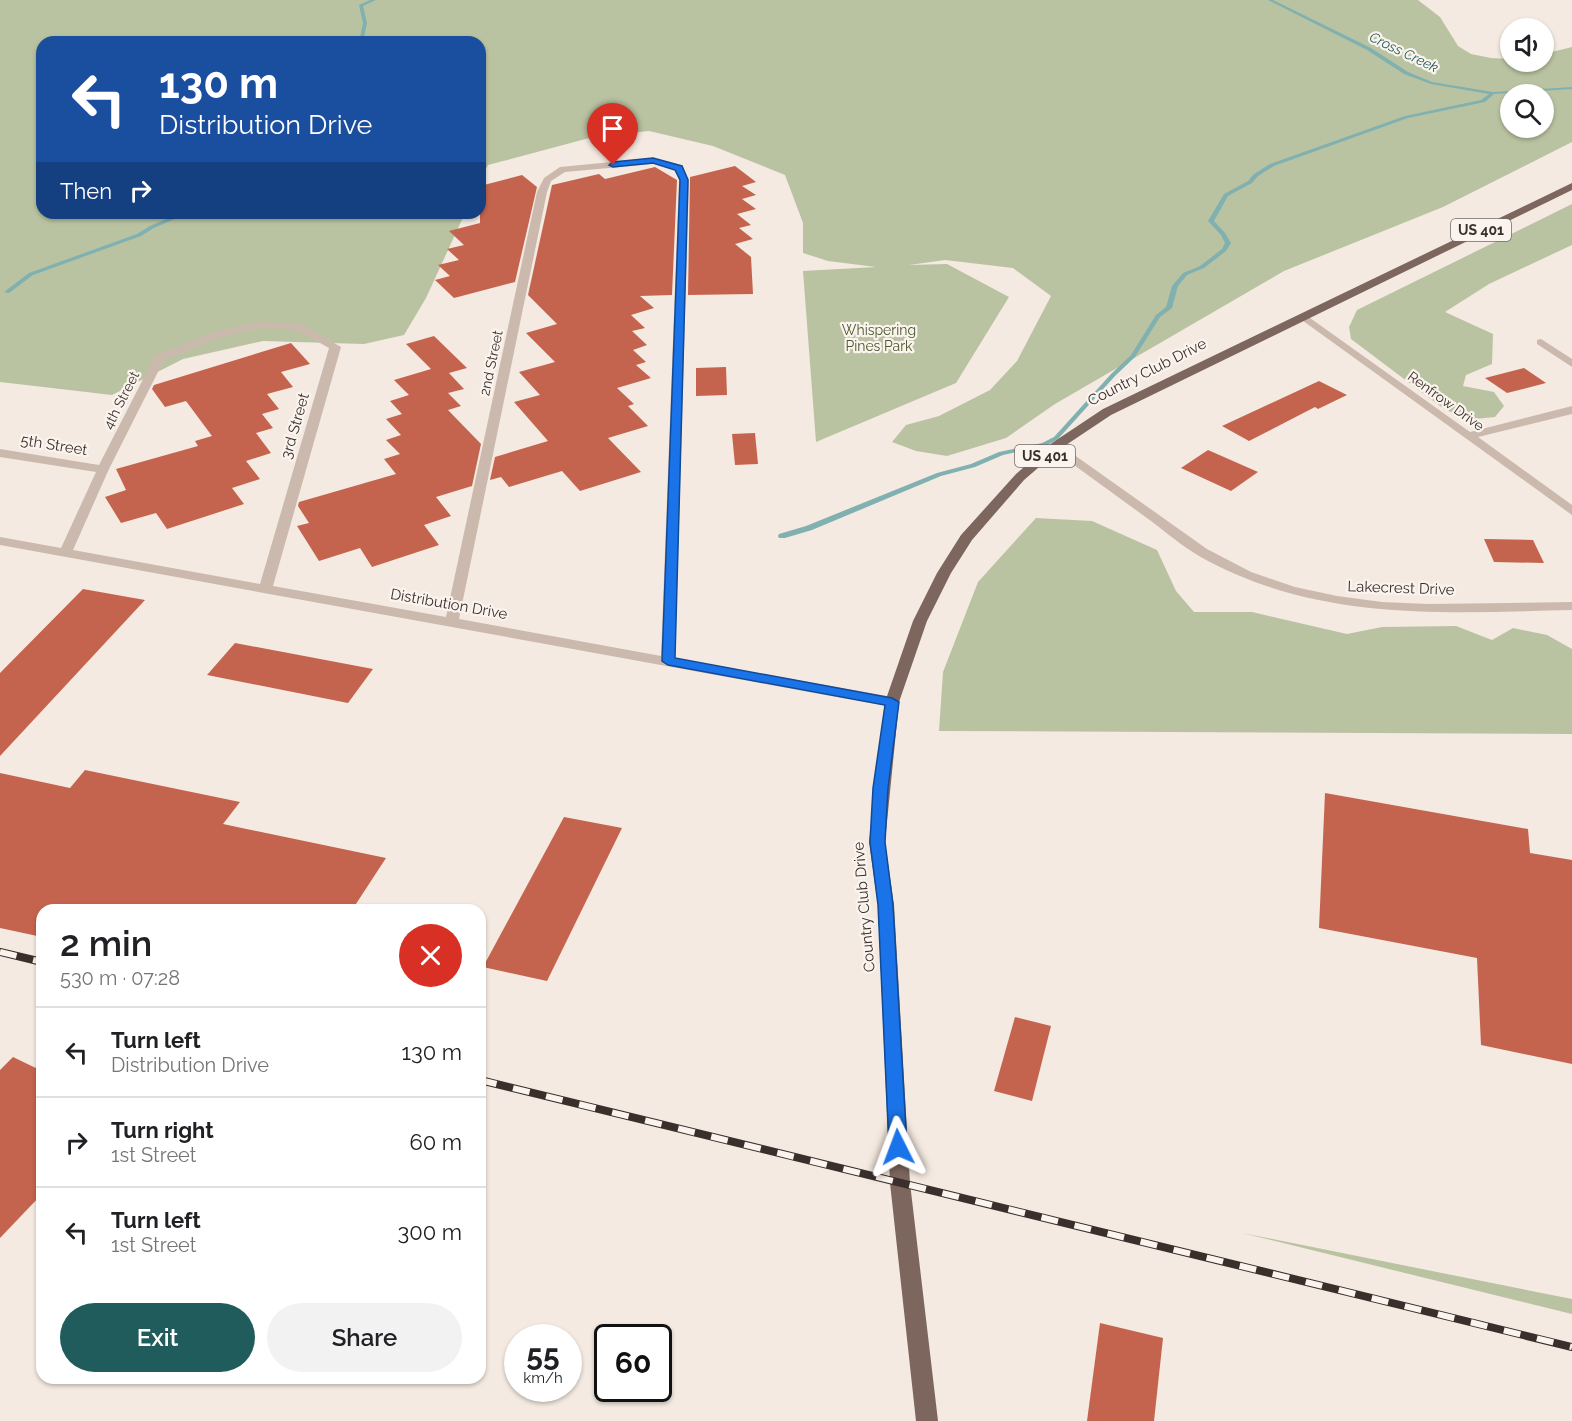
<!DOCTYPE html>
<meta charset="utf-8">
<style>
body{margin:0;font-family:Raleway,sans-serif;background:#f2f2f2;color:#202124;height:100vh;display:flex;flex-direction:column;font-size:22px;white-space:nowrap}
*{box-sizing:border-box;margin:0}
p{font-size:20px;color:#757577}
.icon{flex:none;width:33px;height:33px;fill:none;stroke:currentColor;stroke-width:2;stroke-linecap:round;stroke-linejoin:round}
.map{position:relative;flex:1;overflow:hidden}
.panel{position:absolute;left:36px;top:904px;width:450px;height:480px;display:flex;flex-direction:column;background:#fff;border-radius:18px;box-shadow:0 2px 4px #0004}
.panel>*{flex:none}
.banner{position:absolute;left:36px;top:36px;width:450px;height:183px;border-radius:18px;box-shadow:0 2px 4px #0004;background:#1a4fa0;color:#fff;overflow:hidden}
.fabs{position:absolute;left:1500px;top:18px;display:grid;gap:12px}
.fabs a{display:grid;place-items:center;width:54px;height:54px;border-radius:50%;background:#fff;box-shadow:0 2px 4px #0004;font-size:30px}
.speed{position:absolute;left:504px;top:1324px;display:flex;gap:12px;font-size:30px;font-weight:700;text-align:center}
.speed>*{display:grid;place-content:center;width:78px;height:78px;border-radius:50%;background:#fff;box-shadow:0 2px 4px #0004;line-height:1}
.speed small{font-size:15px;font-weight:400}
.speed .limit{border:3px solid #111;border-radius:9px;background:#fff;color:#111}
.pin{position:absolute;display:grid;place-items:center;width:51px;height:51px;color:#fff;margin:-62px -26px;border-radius:50% 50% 50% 0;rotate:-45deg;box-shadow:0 0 6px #0007}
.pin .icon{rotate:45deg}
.me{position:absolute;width:66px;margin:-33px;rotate:357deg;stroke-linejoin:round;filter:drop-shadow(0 0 4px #0008)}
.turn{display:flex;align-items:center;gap:21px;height:126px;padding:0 24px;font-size:27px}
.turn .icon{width:78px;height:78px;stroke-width:2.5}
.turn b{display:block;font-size:42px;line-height:51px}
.then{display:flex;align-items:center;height:57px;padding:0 24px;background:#0003;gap:12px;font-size:22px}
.round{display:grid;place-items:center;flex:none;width:63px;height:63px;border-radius:32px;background:#f2f2f2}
.head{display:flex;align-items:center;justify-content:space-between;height:102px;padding:0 24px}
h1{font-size:36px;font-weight:600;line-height:45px}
.button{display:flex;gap:12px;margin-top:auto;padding:12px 24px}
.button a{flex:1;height:69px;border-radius:36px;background:#215c5c;color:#fff;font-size:24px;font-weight:600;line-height:69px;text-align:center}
.button a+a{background:#f2f2f2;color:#202124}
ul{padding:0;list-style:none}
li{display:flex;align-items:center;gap:18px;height:90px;padding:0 24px;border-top:2px solid #e0e0e0}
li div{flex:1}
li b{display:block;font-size:22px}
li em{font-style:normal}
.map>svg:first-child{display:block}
</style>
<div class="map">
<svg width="1572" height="1421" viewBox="0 0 1572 1421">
<rect width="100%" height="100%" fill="#f4eae1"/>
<g fill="#bac3a1" fill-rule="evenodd">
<path d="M 0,0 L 1418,0 L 1440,17 L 1458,46 L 1471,54 L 1491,58 L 1510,59 L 1510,62 L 1544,62 L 1544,54 L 1572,47 L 1572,142 L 1443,207 L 1284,271 L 1055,404 L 1006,438 L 947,456 L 916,451 L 892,442 L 906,425 L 939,416 L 990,390 L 1017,361 L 1051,296 L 1013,268 L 945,260 L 909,265 L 947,264 L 1009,297 L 956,383 L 816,442 L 803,271 L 876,267 L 828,261 L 803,253 L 803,223 L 785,175 L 713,146 L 649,131 L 593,137 L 488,165 L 480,181 L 480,42 L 42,42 L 42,213 L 465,213 L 426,298 L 404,335 L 364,344 L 263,341 L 183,359 L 112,395 L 0,382 ZM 1510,94 L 1544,94 L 1544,128 L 1510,128 Z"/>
<polygon points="1572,204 1572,245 1489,284 1445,312 1493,334 1492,364 1466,375 1463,386 1494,392 1504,406 1495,417 1465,420 1440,406 1351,339 1349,327 1357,310"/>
<polygon points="1036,518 1092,521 1157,550 1176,591 1194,612 1252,612 1347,634 1382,627 1456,626 1492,640 1513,628 1547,635 1572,649 1572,734 939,731 943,672 978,582"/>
<polygon points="1242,1233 1572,1299 1572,1314"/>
</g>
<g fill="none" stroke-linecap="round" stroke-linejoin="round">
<g fill="#80b1b0" fill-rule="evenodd">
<polygon points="370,0 376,0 363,6 367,23 363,42 359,42 363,23 359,5"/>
<polygon points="1268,0 1273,0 1371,48 1408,72 1432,82 1493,92 1572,87 1572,89 1494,94 1485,102 1408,118 1274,166 1258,176 1252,183 1228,196 1214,221 1225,233 1231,243 1226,251 1204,268 1187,275 1178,286 1172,308 1160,317 1135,357 1115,376 1058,439 1046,446 1003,455 975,467 941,476 812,530 785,538 779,538 778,536 779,534 806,526 937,473 971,464 999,452 1042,443 1054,437 1111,374 1131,355 1156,315 1166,307 1172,286 1183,273 1200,266 1222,249 1225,243 1221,235 1208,221 1224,194 1248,181 1254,174 1270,164 1405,116 1481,100 1489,94 1431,84 1404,74 1367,50"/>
<polygon points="180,213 188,213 154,228 141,236 33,275 9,293 4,292 29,273 137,234 150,226"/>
</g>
</g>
<g fill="#c5644e">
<polygon points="735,166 756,182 742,186 756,195 742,199 756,209 737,214 751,225 739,228 753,239 735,244 751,257 753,294 688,295 690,177"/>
<polygon points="655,167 677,180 672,295 640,296 654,308 631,315 645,328 632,331 647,345 633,350 646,362 636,365 651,378 617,388 634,404 628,406 648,426 608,438 641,472 580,491 562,471 509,487 501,477 490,480 495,457 548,441 514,402 540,395 519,372 555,362 526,333 557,324 528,295 552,185 599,174 605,179"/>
<polygon points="522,175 537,187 515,282 454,298 435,280 450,276 438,265 459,260 447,249 464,245 449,231 480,223 480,186"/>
<polygon points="434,336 467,368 449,373 464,389 448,393 461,406 448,410 481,444 472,486 436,497 451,516 424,525 439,545 372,567 360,548 319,561 297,526 309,523 298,506 299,502 396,474 384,459 400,454 386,440 401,435 386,419 402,414 390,401 409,395 394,380 431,369 406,344"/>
<polygon points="291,343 310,364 281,372 293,387 267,394 279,409 262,414 273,428 256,433 271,453 246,461 260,479 232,488 244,504 167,529 156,513 121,523 105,497 126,490 116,469 198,446 195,441 212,436 186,401 165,407 152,389 154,385"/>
<polygon points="726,367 727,395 696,396 696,368"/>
<polygon points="1524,368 1546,383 1507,393 1485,378"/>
<polygon points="1319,381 1347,395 1318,409 1315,407 1249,441 1222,426"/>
<polygon points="755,433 758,464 735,465 732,434"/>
<polygon points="1208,450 1258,472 1231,491 1181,468"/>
<polygon points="1484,539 1533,540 1544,563 1494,562"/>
<polygon points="83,589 145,600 0,756 0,673"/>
<polygon points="235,643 373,669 348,703 207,675"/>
<polygon points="85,770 240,802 223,824 386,858 352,910 42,910 42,937 0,928 0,773 70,788"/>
<polygon points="1325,793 1528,829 1530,853 1572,860 1572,1064 1481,1045 1477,958 1319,928"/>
<polygon points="564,817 622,828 547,981 483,967"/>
<polygon points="1015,1017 1051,1026 1032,1101 994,1091"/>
<polygon points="13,1057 42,1071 42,1194 0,1238 0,1070"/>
<polygon points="1100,1323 1163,1338 1154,1421 1087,1421"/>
</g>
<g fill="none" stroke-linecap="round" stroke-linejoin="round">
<g fill="#ccb9ad" fill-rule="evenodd">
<path d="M 653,158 L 682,166 L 689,180 L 675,658 L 892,697 L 899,702 L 897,705 L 892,707 L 0,545 L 0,537 L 61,548 L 96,472 L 0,457 L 0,449 L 99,465 L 155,356 L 217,331 L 261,322 L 301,324 L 341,347 L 273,586 L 446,617 L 537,192 L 544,178 L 560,167 ZM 653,164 L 675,170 L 679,180 L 661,656 L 459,619 L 547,192 L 551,181 L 565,172 ZM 261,328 L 295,329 L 329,348 L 260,584 L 73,550 L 109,469 L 164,360 L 224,336 Z"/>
<polygon points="1303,313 1470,432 1572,406 1572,414 1478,437 1572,505 1572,515 1299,318 1298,316"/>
<polygon points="1541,339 1572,359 1572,367 1537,344 1537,340"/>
<path d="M 1056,442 L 1207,549 L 1251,572 L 1295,587 L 1337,596 L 1382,602 L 1428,604 L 1572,602 L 1572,610 C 1442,613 1316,622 1199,556 C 1182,546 1167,533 1151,521 C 1118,497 1085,473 1052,449 L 1050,446 Z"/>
</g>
<polygon fill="#7c665d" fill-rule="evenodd" points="1572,183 1572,190 1111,415 1060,449 1024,480 972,540 951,573 927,621 899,702 885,842 894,905 910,1183 938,1421 916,1421 890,1183 878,905 869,842 885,702 913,621 937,573 961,535 1016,474 1052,443 1103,409"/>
<g stroke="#3b2f2b" stroke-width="8">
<g id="rail">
<polyline points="0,952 42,962"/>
<polyline points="480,1080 1572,1347"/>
</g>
</g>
<use href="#rail" stroke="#fbf4ee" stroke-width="6" stroke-dasharray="17" stroke-linecap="butt"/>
</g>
<polygon fill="#1a73e8" stroke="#114b97" stroke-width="1.5" points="653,158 682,166 688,180 675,658 892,698 899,702 888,788 885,842 893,905 907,1147 904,1152 898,1154 892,1152 889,1147 878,905 870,842 873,788 885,705 668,665 662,661 680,180 675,170 653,163 613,167 609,165 613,162"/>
<g text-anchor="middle" stroke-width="4.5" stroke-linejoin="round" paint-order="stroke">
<g font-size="14" font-style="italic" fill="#215c5c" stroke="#fbf4ee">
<text transform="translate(1404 52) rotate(26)" y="5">Cross Creek</text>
</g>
<g fill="#fbf4ee" stroke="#756a66" stroke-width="1.5">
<rect x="1451" y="219" width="60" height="22" rx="4.5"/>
<rect x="1015" y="445" width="60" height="22" rx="4.5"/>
</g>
<g font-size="14" font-weight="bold" fill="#3b2f2b">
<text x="1481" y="235">US 401</text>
<text x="1045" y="461">US 401</text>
</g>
<g font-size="14" fill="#4c592f" stroke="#fbf4ee">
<text x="879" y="335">Whispering<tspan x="879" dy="16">Pines Park</tspan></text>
</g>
<g font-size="14" fill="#3b2f2b" stroke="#fbf4ee">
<text transform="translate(491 363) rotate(-78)" y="5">2nd Street</text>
<text transform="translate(121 400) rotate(-63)" y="5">4th Street</text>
<text transform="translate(1446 401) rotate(36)" y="5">Renfrow Drive</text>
</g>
<g font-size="15" fill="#3b2f2b" stroke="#fbf4ee">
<text transform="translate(1147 372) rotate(-27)" y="5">Country Club Drive</text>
<text transform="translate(295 426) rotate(-74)" y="5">3rd Street</text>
<text transform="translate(54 445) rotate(9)" y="5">5th Street</text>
<text transform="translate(1401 588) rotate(2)" y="5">Lakecrest Drive</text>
<text transform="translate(449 604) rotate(10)" y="5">Distribution Drive</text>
<text transform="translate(864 907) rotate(-95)" y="5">Country Club Drive</text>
</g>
</g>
</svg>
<div class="fabs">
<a><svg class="icon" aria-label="sound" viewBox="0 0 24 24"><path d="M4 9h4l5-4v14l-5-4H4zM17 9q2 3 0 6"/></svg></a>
<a><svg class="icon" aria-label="search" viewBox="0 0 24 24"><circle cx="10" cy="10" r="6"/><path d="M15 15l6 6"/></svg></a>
</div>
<div class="speed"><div>55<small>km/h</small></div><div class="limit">60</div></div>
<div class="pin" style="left:613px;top:165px;background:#d93025"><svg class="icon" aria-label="arrive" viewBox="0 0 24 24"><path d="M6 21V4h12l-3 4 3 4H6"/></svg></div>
<svg class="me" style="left:898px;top:1147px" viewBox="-20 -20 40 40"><path d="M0-17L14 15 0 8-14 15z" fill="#1a73e8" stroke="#fff" stroke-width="4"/></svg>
<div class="banner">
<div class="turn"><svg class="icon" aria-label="left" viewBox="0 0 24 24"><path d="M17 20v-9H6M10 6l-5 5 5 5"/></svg><div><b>130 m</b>Distribution Drive</div></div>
<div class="then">Then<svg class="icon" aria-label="right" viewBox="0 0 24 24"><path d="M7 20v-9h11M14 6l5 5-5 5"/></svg></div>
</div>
<section class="panel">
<div class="head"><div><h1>2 min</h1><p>530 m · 07:28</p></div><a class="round" style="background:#d93025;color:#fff"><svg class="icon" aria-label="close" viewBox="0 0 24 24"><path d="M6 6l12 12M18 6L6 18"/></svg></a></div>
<ul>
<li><svg class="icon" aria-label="left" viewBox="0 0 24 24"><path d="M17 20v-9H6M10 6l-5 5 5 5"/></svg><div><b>Turn left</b><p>Distribution Drive</p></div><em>130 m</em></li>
<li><svg class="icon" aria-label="right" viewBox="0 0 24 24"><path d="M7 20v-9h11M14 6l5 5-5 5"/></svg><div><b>Turn right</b><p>1st Street</p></div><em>60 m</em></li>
<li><svg class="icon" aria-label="left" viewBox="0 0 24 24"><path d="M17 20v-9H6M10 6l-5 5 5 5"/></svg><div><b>Turn left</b><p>1st Street</p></div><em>300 m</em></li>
</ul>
<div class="button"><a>Exit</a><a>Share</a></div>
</section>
</div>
